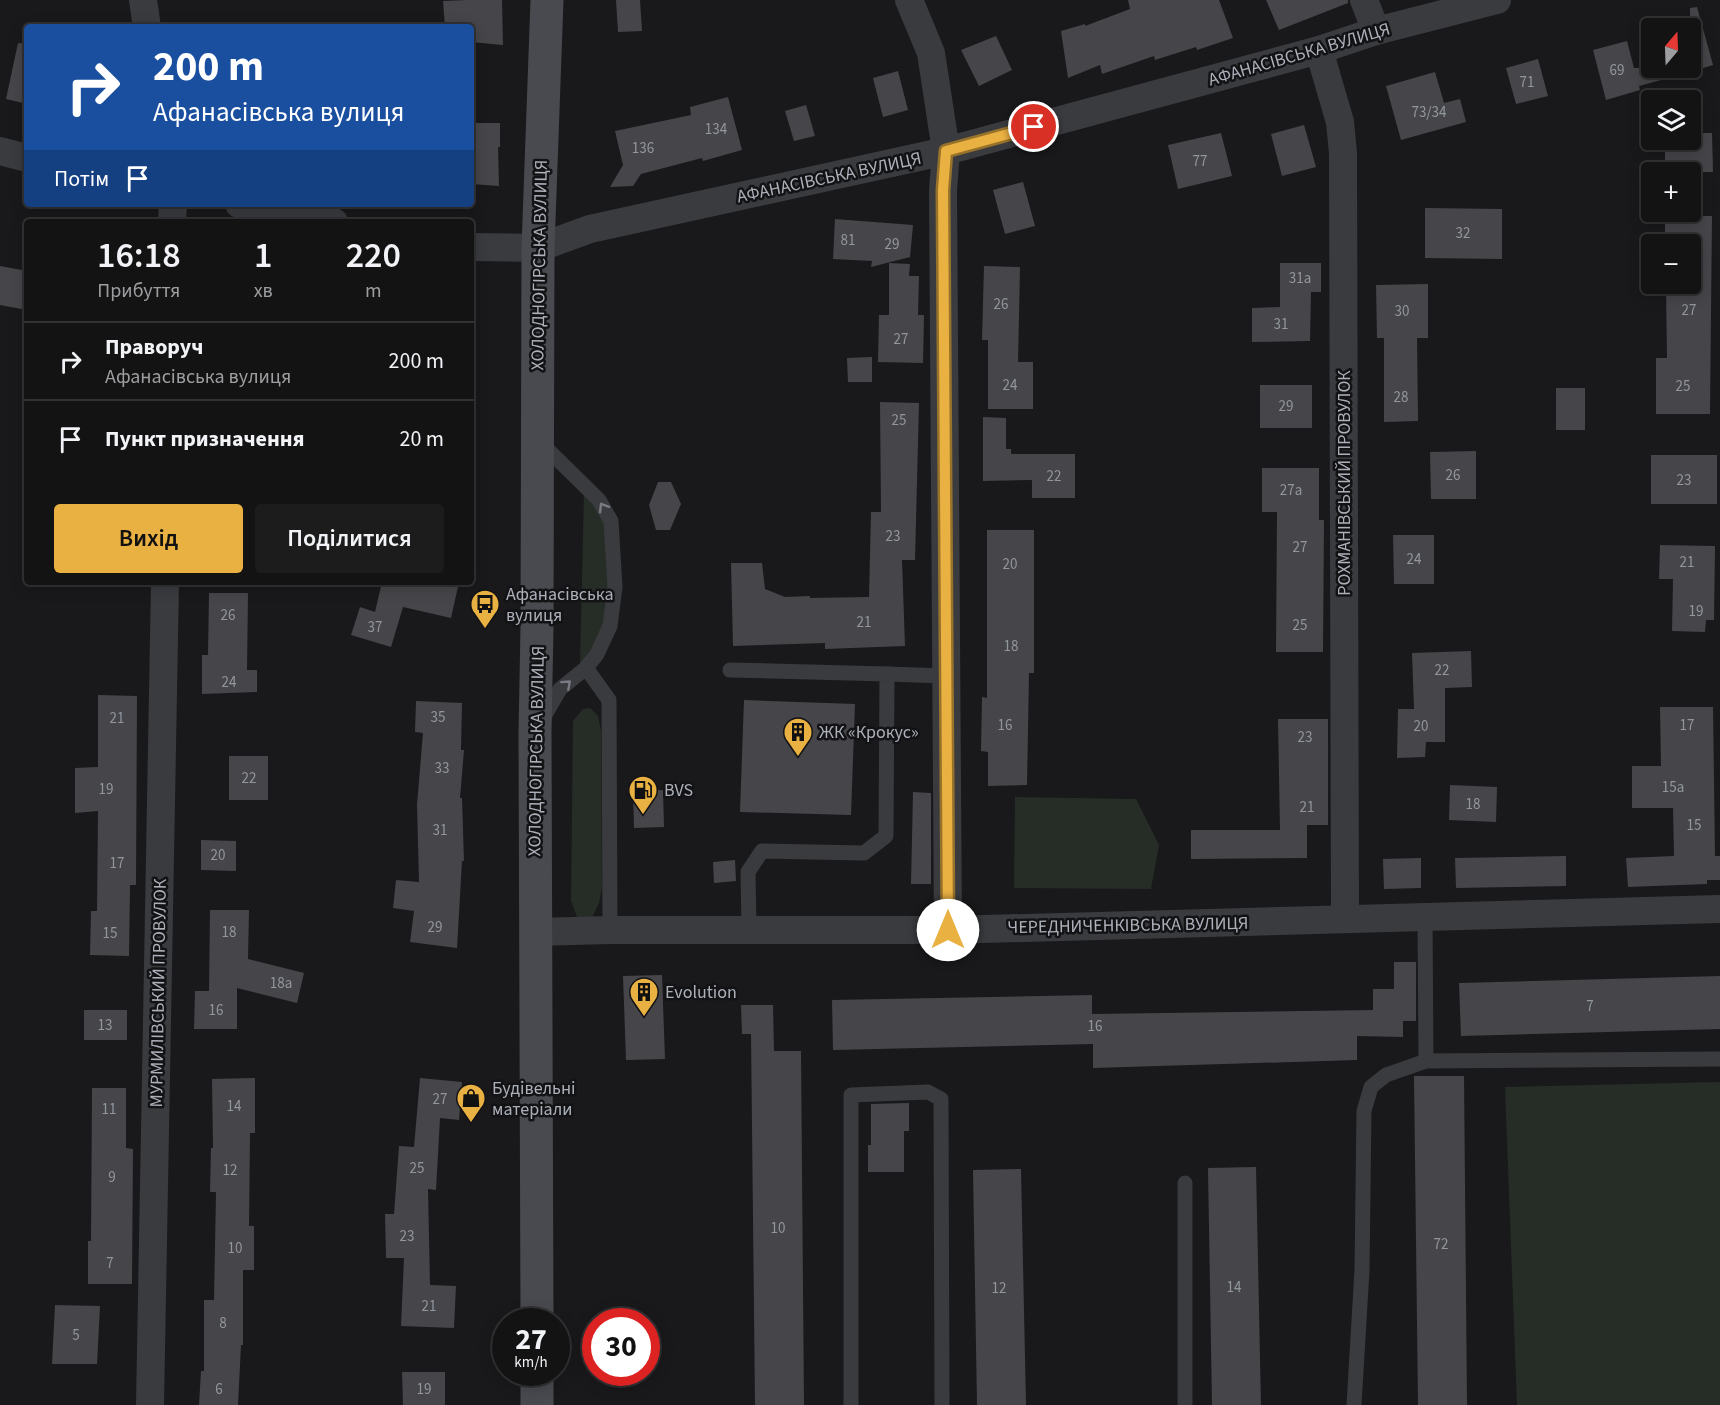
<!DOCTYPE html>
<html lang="uk">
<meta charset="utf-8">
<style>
body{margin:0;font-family:"Source Sans 3",sans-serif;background:#1c1c1d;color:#f1f3f6;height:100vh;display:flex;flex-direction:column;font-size:22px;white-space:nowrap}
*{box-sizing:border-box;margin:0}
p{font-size:20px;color:#9d9ea0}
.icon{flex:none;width:33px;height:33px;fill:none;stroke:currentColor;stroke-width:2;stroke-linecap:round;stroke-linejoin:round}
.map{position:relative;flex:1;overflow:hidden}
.panel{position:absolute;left:24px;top:219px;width:450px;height:366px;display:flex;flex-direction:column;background:#131314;border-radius:6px;box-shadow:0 3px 15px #0003,0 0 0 2px #323234}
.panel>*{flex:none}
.guide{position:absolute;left:24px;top:24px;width:450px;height:183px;border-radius:6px;box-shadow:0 3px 15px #0003,0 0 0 2px #323234;background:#1a4fa0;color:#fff;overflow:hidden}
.needle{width:39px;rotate:19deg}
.controls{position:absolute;left:1641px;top:18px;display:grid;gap:12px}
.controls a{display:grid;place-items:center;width:60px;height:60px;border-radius:6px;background:#131314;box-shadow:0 3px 15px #0003,0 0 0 2px #323234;font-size:30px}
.speed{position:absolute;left:492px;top:1308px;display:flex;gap:12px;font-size:30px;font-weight:700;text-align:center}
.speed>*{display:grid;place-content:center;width:78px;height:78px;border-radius:50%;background:#131314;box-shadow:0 3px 15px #0003,0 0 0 2px #323234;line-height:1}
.speed small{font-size:15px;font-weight:400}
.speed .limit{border:9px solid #d22;background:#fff;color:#111}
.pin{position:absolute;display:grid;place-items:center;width:51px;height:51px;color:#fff;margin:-26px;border:3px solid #fff;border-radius:50%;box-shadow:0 2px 6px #0007}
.me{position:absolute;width:66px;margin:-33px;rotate:0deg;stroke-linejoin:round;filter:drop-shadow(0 0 4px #0008)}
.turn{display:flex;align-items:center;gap:21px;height:126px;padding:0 30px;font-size:27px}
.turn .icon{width:78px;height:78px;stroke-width:2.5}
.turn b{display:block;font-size:42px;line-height:51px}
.then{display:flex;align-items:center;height:57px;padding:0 30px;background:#0003;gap:12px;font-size:22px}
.eta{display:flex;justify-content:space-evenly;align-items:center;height:102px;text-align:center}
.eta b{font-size:36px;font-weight:600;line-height:42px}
.cta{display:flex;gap:12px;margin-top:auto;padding:12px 30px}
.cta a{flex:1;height:69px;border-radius:6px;background:#e9b042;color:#111;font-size:24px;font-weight:600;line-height:69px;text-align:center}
.cta a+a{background:#1c1c1d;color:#f1f3f6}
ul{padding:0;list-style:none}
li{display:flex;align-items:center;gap:18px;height:78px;padding:0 30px;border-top:2px solid #323234}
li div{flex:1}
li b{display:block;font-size:22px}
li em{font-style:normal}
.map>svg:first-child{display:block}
</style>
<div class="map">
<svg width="1720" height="1405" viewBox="0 0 1720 1405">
<rect width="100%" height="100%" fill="#19191b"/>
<g fill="#252d26">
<polygon points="584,492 611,524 610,621 580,665"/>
<polygon points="590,708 598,716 601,731 602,888 599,903 592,918 579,922 571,901 573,721 583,709"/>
<polygon points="1015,797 1136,799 1159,845 1151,889 1014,888"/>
<polygon points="1720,1082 1720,1405 1517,1405 1505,1087"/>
</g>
<g fill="#46464a">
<polygon points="467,0 502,0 503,45 471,42 471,27 445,27 443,1"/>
<polygon points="616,0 640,0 642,31 618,32"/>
<polygon points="1128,0 1219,0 1233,38 1197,50 1196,47 1155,60 1154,56 1102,74 1100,65 1068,78 1061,31 1085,24 1085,26 1130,9"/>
<polygon points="1266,0 1348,0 1348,3 1279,30"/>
<polygon points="1697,7 1713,65 1690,72 1690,8"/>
<polygon points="996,36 1012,70 979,86 961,50"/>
<polygon points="1627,41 1634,68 1682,68 1683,74 1639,86 1640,90 1606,100 1593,50"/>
<polygon points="18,43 27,44 27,104 6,99"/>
<polygon points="1538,59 1548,96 1516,104 1506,68"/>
<polygon points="898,71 908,110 883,117 873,78"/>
<polygon points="1435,72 1444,103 1460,99 1466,122 1401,140 1386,86"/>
<polygon points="728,97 742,150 703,161 702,158 641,174 633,186 610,187 623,165 615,131 691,115 690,107"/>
<polygon points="806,105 815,136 794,141 785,111"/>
<polygon points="471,123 500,123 500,147 498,147 499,186 471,184"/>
<polygon points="1304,125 1316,167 1282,176 1271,134"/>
<polygon points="1221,133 1232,176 1178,189 1168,145"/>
<polygon points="1690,133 1712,133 1713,172 1665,172 1665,140 1690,140"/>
<polygon points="1023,182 1035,226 1005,234 993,190"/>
<polygon points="1425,208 1502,209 1502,259 1425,258"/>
<polygon points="1665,216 1712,216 1710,414 1656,414 1656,358 1667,358 1666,287 1690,287 1690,244 1665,244"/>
<polygon points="835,219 913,225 910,257 871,267 872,261 833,259"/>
<polygon points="889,263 910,264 909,276 919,276 918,315 924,315 923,363 878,362 879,315 889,315"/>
<polygon points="1280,263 1321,263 1321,292 1311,292 1310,341 1252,342 1252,308 1280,307"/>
<polygon points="0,266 27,271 27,310 0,305"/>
<polygon points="984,266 1020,267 1018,362 1033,362 1033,409 988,409 988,340 982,340"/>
<polygon points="1428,284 1428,338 1417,338 1418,421 1384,422 1384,338 1377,338 1376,285"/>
<polygon points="872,357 872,382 848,382 847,358"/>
<rect x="1260" y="385" width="52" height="43"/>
<rect x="1556" y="388" width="29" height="42"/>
<polygon points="880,402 919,403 915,560 902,560 905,646 825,649 825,643 733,646 731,563 762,563 765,589 785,597 810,596 810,598 869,597 871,512 881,512"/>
<polygon points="983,417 1006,418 1006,449 1011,449 1011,454 1075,454 1075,498 1032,498 1032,480 983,481"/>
<polygon points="1476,451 1476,499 1431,499 1430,452"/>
<rect x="1651" y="455" width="66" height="49"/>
<polygon points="1262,468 1319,468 1319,520 1324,520 1323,652 1276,652 1277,512 1262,512"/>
<polygon points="658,482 671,482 681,504 670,530 656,530 649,505"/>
<polygon points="987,530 1034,530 1034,673 1029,673 1027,785 988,786 988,752 981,751 982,697 987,698"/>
<polygon points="1393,535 1434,535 1434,584 1394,584"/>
<polygon points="1660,545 1715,546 1714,620 1706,620 1705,632 1672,631 1673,579 1659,579"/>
<polygon points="382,582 459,582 451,618 403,607 391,647 351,635 360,607 375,612"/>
<polygon points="209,593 248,593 247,670 257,670 257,692 202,694 202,655 208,655"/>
<polygon points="1471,651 1472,687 1445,688 1445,742 1426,742 1425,757 1397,758 1398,709 1414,709 1412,653"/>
<polygon points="98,695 137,696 136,885 130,885 129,956 90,955 91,911 97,911 98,811 75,813 75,768 98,767"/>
<polygon points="744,700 855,704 851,815 740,812"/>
<polygon points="416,701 462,703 461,750 464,750 460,798 462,798 464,861 462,861 457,948 410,942 414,911 393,908 396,880 419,882 417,805 423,733 415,732"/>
<polygon points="1660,707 1713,707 1715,856 1720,856 1720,880 1707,880 1707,884 1628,887 1626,858 1674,856 1673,808 1632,808 1632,766 1661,766"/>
<polygon points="1278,719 1328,719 1328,825 1307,825 1307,858 1191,859 1191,830 1280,830"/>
<rect x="229" y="756" width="39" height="44"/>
<polygon points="1450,785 1497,787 1496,822 1449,820"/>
<polygon points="663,790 664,827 634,828 633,791"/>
<polygon points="913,792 931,793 931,884 911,884"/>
<polygon points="201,840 236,841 236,871 201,870"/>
<polygon points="1566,856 1566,886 1456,888 1455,858"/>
<polygon points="1421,858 1421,888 1384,889 1383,859"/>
<polygon points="735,860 736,881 714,883 713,862"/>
<polygon points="210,910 249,910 248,959 304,973 297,1003 237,988 237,1029 194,1029 195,991 209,991"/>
<polygon points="1394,962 1416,962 1416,1021 1403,1021 1403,1037 1357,1036 1357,1060 1093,1068 1093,1044 833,1050 832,1000 1092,995 1092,1014 1373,1010 1373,989 1394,989"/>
<polygon points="662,975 665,1059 626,1060 623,976"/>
<polygon points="1720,976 1720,1029 1461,1036 1459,983"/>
<polygon points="741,1005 773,1005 774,1051 801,1051 804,1405 755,1405 751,1034 742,1034"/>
<rect x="84" y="1010" width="43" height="30"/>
<polygon points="1414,1076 1464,1076 1467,1405 1418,1405"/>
<polygon points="255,1078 255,1133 250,1133 249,1226 254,1226 254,1270 243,1270 243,1345 241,1345 238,1405 199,1405 201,1371 204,1371 204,1300 214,1300 216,1192 210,1192 211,1148 213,1148 212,1079"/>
<polygon points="420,1078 462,1082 459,1120 440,1118 436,1190 428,1189 430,1285 456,1286 454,1328 401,1326 404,1258 386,1258 385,1214 394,1214 399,1146 414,1147"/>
<polygon points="92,1088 126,1088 126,1148 133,1149 132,1284 88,1284 88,1241 91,1241"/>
<polygon points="909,1103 909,1131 904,1131 904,1172 868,1172 868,1145 871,1145 871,1104"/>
<polygon points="1256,1167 1261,1405 1212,1405 1208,1168"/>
<polygon points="1021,1169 1026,1405 977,1405 973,1170"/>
<polygon points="55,1305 100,1306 97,1364 52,1364"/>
<polygon points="402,1372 445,1372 445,1405 403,1405"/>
</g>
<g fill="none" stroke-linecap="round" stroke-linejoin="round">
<g stroke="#3a3b3f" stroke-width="15">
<polyline points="540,442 599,500 611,521 615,587 610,626 597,654 586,668 560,689 542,720"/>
<polyline points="586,668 609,700 610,930"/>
<polyline points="730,670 887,674 886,836 864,853 762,851 748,872 749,930"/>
<polyline points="887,674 946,676"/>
<polyline points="1425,917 1426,1061 1720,1059"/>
<polyline points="851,1405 851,1095 928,1092 941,1099 942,1405"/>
<polyline points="1185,1405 1185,1183"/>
<polyline points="1354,1405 1362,1270 1364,1111 1371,1087 1386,1075 1426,1061"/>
</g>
<g stroke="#3a3b3f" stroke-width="28">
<polyline points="143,0 147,27"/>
<polyline points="909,0 931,53 946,151 943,190 948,930"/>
<polyline points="1364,0 1376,31"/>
<polyline points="1319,50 1340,122 1343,153 1345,919"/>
<polyline points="0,151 27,158"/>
<polyline points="239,204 334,222"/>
<polyline points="172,222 173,204"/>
<polyline points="471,247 538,248 590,229 946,151 1319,50 1376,31 1497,0"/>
<polyline points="535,932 610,930 948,930 1720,909"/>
<polyline points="150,1405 165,582"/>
</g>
<g stroke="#484a4f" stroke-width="33">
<polyline points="537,1322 535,733 537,627 538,248 547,0"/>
<polyline points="537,1372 537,1405"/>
</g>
</g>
<defs><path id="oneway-chevron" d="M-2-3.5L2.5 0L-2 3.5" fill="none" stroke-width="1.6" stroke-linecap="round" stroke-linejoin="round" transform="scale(1.5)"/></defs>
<g stroke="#797b82">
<use href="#oneway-chevron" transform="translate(603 507) rotate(-121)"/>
<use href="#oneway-chevron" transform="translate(567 684) rotate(-42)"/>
</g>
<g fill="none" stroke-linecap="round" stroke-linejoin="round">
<g stroke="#97722b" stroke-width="15">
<polyline id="route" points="948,930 943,190 946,151 1034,127"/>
</g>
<use href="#route" stroke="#e9b042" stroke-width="10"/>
</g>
<defs>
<g id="bus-pin" transform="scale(1.5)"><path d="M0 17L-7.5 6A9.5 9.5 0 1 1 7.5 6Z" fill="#e9b042" stroke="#131316"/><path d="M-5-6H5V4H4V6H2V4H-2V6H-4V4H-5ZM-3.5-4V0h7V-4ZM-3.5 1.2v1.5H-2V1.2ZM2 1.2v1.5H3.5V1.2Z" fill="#111"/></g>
<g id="building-pin" transform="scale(1.5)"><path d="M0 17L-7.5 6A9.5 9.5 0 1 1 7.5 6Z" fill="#e9b042" stroke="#131316"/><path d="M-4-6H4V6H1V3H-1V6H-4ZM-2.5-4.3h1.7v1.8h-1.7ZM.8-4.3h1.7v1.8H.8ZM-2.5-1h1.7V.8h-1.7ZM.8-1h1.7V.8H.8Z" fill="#111"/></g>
<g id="fuel-pin" transform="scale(1.5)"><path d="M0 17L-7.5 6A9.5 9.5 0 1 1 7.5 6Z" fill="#e9b042" stroke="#131316"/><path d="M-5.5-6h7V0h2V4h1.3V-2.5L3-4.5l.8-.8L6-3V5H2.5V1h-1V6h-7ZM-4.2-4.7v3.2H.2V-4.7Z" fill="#111"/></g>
<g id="shop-pin" transform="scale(1.5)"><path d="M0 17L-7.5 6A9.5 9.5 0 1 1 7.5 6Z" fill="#e9b042" stroke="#131316"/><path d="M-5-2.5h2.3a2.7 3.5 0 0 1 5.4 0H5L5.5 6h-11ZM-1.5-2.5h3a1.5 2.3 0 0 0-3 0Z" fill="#111"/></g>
</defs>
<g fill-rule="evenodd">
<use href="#bus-pin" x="485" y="604"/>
<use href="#building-pin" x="798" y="732"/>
<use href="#fuel-pin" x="643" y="790"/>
<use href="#building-pin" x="644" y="992"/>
<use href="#shop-pin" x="471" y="1098"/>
</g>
<g text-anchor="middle" stroke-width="5" stroke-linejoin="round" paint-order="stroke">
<g font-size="15" fill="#92969d">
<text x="1617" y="75">69</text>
<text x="1527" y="87">71</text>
<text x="1429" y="117">73/34</text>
<text x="716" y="134">134</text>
<text x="643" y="153">136</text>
<text x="1200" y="166">77</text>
<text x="1463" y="238">32</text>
<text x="848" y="245">81</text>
<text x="892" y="249">29</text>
<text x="1300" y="283">31а</text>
<text x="1001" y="309">26</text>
<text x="1689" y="315">27</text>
<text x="1402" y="316">30</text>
<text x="1281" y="329">31</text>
<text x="901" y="344">27</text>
<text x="1010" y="390">24</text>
<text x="1683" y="391">25</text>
<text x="1401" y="402">28</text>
<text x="1286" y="411">29</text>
<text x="899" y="425">25</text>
<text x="1453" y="480">26</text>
<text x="1054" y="481">22</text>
<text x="1684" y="485">23</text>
<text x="1291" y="495">27а</text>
<text x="893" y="541">23</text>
<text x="1300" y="552">27</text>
<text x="1414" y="564">24</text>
<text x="1687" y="567">21</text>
<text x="1010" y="569">20</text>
<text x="1696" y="616">19</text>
<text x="228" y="620">26</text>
<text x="864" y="627">21</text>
<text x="1300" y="630">25</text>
<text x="375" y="632">37</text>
<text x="1011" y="651">18</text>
<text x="1442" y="675">22</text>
<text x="229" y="687">24</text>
<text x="438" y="722">35</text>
<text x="117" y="723">21</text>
<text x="1005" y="730">16</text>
<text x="1687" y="730">17</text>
<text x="1421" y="731">20</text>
<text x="1305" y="742">23</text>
<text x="442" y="773">33</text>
<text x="249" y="783">22</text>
<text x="1673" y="792">15а</text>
<text x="106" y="794">19</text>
<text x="1473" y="809">18</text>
<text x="1307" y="812">21</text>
<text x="1694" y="830">15</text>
<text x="440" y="835">31</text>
<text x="218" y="860">20</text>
<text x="117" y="868">17</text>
<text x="435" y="932">29</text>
<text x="229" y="937">18</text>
<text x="110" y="938">15</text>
<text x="281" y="988">18а</text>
<text x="1590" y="1011">7</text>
<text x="216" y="1015">16</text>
<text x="105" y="1030">13</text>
<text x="1095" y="1031">16</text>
<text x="440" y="1104">27</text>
<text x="234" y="1111">14</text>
<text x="109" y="1114">11</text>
<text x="417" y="1173">25</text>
<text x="230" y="1175">12</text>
<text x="112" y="1182">9</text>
<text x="778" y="1233">10</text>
<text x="407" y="1241">23</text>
<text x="1441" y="1249">72</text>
<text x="235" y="1253">10</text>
<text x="110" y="1268">7</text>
<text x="1234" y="1292">14</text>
<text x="999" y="1293">12</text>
<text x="429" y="1311">21</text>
<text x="223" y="1328">8</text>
<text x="76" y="1340">5</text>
<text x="219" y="1394">6</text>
<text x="424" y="1394">19</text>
</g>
<g font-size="18" fill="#acb0b9" stroke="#131316">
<text transform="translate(1299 54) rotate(-16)" y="6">АФАНАСІВСЬКА ВУЛИЦЯ</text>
<text transform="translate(829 177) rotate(-12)" y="6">АФАНАСІВСЬКА ВУЛИЦЯ</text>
<text transform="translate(539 265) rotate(-89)" y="6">ХОЛОДНОГІРСЬКА ВУЛИЦЯ</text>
<text transform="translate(1344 483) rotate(-90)" y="6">РОХМАНІВСЬКИЙ ПРОВУЛОК</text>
<text transform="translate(536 751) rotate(-89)" y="6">ХОЛОДНОГІРСЬКА ВУЛИЦЯ</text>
<text transform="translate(1128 925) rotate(-1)" y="6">ЧЕРЕДНИЧЕНКІВСЬКА ВУЛИЦЯ</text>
<text transform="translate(158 993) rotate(-89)" y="6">МУРМИЛІВСЬКИЙ ПРОВУЛОК</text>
</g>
<g font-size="18" fill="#acb0b9" stroke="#131316" text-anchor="start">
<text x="506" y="600">Афанасівська<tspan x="506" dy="21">вулиця</tspan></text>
<text x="819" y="738">ЖК «Крокус»</text>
<text x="664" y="796">BVS</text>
<text x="665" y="998">Evolution</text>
<text x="492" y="1094">Будівельні<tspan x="492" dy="21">матеріали</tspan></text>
</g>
</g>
</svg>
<div class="controls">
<a><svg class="needle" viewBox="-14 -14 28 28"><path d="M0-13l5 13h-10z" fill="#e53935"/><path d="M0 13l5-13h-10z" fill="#9d9ea0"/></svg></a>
<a><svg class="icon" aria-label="layers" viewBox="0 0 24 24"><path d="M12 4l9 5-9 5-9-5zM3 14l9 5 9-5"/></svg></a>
<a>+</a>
<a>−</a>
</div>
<div class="speed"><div>27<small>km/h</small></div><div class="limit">30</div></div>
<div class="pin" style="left:1034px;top:127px;background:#d93025"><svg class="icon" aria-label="arrive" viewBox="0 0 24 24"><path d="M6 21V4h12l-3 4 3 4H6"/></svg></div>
<svg class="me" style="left:948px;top:930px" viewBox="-20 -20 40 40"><circle r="19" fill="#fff"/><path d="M0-13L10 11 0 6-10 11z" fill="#e9b042"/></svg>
<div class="guide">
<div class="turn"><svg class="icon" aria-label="right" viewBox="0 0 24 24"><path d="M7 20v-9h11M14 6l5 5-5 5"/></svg><div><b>200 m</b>Афанасівська вулиця</div></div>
<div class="then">Потім<svg class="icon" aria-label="arrive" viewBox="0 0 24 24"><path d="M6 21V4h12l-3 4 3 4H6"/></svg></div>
</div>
<section class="panel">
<div class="eta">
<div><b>16:18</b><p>Прибуття</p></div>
<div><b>1</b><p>хв</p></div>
<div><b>220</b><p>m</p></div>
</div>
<ul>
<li><svg class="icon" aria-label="right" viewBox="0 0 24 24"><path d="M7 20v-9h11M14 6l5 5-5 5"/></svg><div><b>Праворуч</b><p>Афанасівська вулиця</p></div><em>200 m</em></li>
<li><svg class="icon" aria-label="arrive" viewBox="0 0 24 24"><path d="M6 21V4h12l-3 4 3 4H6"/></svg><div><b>Пункт призначення</b></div><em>20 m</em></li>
</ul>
<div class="cta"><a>Вихід</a><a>Поділитися</a></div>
</section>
</div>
